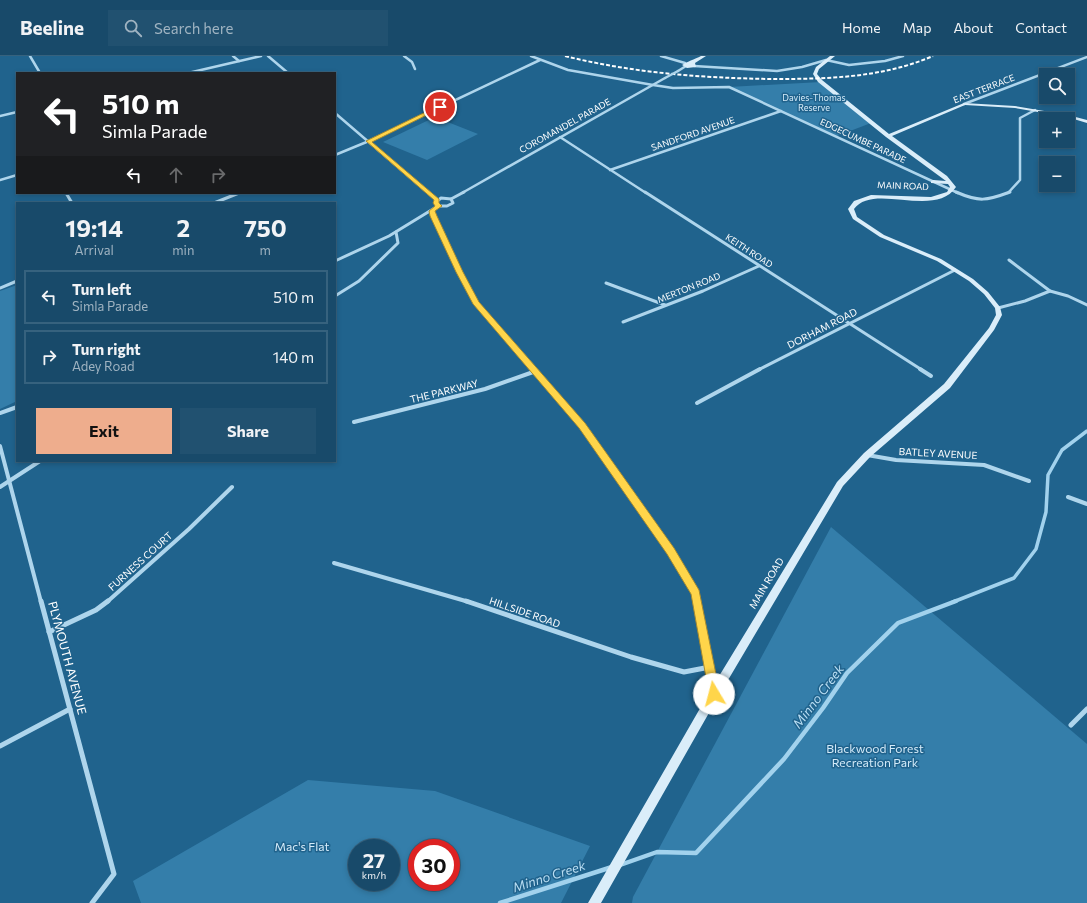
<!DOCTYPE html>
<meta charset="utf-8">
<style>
body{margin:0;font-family:Commissioner,sans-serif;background:#215170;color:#f1f3f6;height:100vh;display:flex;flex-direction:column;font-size:15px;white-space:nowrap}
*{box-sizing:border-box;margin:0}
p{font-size:13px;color:#9fb3c1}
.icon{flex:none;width:22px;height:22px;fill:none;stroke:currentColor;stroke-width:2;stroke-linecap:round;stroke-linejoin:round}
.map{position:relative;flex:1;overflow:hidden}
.panel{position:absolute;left:16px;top:146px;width:320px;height:260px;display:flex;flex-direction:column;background:#184a6a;border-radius:0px;box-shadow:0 2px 6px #0003,0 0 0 1px #36627e}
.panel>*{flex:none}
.guide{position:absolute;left:16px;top:16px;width:320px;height:122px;border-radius:0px;box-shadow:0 2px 6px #0003,0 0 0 1px #36627e;background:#202124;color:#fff;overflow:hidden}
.buttons{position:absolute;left:1039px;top:12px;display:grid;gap:8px}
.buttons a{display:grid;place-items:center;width:36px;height:36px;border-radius:0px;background:#184a6a;box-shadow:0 2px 6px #0003,0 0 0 1px #36627e;font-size:20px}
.speed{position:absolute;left:348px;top:783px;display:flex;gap:8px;font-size:20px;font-weight:700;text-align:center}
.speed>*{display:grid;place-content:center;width:52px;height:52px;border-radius:50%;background:#184a6a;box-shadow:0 2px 6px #0003,0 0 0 1px #36627e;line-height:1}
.speed small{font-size:10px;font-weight:400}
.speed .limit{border:6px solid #d22;background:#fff;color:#111}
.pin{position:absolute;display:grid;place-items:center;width:34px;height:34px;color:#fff;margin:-17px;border:2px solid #fff;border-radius:50%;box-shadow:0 1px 4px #0007}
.me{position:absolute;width:44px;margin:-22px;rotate:352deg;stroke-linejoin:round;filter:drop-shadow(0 0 3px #0008)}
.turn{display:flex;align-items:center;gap:14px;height:84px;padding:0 20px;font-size:18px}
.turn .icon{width:52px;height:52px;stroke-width:2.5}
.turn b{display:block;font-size:28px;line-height:34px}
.lanes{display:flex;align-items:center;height:38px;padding:0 20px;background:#0003;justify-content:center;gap:20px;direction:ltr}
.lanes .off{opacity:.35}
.eta{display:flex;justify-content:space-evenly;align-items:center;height:68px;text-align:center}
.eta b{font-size:24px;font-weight:700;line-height:28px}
.action{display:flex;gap:8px;margin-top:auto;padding:8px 20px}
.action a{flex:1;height:46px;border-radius:0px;background:#eead8d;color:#111;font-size:16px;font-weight:700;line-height:46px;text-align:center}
.action a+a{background:#215170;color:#f1f3f6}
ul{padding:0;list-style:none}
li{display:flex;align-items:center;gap:12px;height:54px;margin:0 8px 6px;padding:0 12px;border:2px solid #36627e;border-radius:0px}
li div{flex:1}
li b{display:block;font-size:15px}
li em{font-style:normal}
header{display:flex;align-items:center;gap:24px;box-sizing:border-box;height:56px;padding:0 20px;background:#184a6a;border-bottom:1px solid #36627e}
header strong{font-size:19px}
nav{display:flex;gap:22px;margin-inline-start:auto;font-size:14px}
.search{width:280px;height:36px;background:#215170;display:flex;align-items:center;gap:10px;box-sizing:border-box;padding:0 14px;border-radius:0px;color:#9fb3c1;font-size:15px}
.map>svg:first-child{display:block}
</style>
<header>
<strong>Beeline</strong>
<div class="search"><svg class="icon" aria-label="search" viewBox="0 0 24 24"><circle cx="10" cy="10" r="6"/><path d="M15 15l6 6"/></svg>Search here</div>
<nav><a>Home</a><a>Map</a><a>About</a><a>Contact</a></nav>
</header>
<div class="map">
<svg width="1087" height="847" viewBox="0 0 1087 847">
<rect width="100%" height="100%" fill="#20638d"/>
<g fill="#347eaa" fill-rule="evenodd">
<polygon points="821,26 871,67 837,80 729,31"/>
<polygon points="435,61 478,78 427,104 383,86"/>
<polygon points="17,229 17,345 0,353 0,235"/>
<polygon points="831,471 1087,688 1087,847 632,847 633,841"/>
<path d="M 308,724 L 435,735 L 590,790 L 561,847 L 141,847 L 133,825 ZM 357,792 L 391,792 L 391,826 L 357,826 ZM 417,792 L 451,792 L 451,826 L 417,826 Z"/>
</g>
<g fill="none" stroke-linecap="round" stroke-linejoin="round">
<polyline stroke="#a2d2ed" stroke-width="3.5" points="953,546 1014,522 1036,493 1046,456 1048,419 1062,394 1087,375"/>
<g stroke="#a2d2ed" stroke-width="4.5">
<polyline points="620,809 657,796 696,797 784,703 823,652 847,617 898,567 956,545"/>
<polyline points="500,847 612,811"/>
</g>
<g stroke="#aed5ec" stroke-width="2.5">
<polyline points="30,0 40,17"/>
<polyline points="233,0 239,5"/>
<polyline points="268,0 288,17"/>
<polyline points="404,0 412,6 415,13"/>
<polyline points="531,0 568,14 653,29 673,32 729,31 958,137"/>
<polyline points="661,0 685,7"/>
<polyline points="694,10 777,15 802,11 826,4 849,9 885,5 903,0"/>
<polyline points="678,15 686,10"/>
<polyline points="188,17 261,0"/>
<polyline points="964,48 1087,1"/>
<polyline points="335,57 428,137"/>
<polyline points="0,60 17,56"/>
<polyline points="560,81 646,137"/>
<polyline points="335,99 369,85 540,4"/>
<polyline points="610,114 781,55"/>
<polyline points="0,124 17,119"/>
<polyline points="462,137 665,22"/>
<polyline points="1008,137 1020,124 1020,62 1035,54"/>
</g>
<g stroke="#aed5ec" stroke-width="3">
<polyline points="427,136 437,144"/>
<polyline points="645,136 922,314"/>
<path d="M 956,136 C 979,146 986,145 1010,136"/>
<polyline points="66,137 72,147"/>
<polygon points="441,142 451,143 453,147 447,150 438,150 436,146"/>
<polyline points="451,143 464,136"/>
<polyline points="214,147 239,137"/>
<polyline points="432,155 459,216 476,246 534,314"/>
<polyline points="1009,204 1050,235 1068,240 1087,249"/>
<polyline points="335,205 389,180 438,150"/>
<polyline points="606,227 665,249"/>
<polyline points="0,232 17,225"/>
<polyline points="335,240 359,225 398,187 396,176"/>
<polyline points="998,252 1025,245 1050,235"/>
<polyline points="623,266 703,235 759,210"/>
<polyline points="758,314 955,214"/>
</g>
<g stroke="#aed5ec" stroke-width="4">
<polyline points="533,313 582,370 671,495 696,537 698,546"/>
<polyline points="920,313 931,320"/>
<polyline points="697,347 760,313"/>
<polyline points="0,357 17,351"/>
<polyline points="354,366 485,333 536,315"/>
<polyline points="0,390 41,546"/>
<polyline points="867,399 896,404 984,409 1029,425"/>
<polyline points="0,431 40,405"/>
<polyline points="1068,441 1087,448"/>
<polyline points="334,507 469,546"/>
<polyline points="107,546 189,473 232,431"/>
</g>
<g stroke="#aed5ec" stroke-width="5">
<polyline points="41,545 114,818 92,847"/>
<polyline points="466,545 631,601 684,616 710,611"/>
<polyline points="697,545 714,634"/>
<polyline points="49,576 96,554 108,545"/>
<polyline points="1071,669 1087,653"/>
<polyline points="0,690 70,653"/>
</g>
<g fill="#daedf9" fill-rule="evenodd">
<path d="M 701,0 L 706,0 L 695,7 L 696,11 L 687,12 L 682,9 C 686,6 695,3 701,0 Z"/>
<path d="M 830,0 L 835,0 L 819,13 L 817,18 L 822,24 L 889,78 L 964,47 L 1015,50 L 1068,59 L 1087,64 L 1087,67 L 1067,61 L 1015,52 L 965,49 L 892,80 L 947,120 L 956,131 C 935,163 873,126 854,153 L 857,161 L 884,179 L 941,203 L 973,223 L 988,236 L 1000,251 L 1002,259 L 994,274 L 950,332 L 870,401 L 843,430 L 718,641 L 601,847 L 588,847 L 710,635 L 837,426 L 864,397 L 944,328 L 989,272 L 996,259 L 995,252 L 984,238 L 969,225 L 937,205 L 880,181 L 853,163 L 848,153 L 854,145 L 871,139 L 931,141 L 947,136 L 950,131 L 948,128 L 931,127 L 931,125 L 933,124 L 946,125 L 886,81 L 818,26 L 813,18 L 816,11 Z"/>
</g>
<path stroke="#fff" stroke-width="2" stroke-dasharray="4 2" stroke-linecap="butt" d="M 565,0 C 633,17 702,22 772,23 C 827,23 882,22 933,0"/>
<polyline stroke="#aed5ec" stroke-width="2.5" points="665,22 678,15"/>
</g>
<polygon fill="#ffd54a" stroke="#a68a30" points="438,50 443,51 372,86 439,143 439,147 442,150 435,155 437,160 463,216 479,246 585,367 674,492 699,534 720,638 718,642 714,643 710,642 709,638 691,538 667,498 579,372 473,248 456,216 430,160 429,155 435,150 433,147 434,144 366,85"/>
<g text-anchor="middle" stroke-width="3" stroke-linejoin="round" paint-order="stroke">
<g font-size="9" fill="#fff" stroke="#20638d">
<text transform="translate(984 33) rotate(-21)" y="3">EAST TERRACE</text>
<text transform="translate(565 70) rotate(-29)" y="3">COROMANDEL PARADE</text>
<text transform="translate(693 78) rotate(-19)" y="3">SANDFORD AVENUE</text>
<text transform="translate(863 85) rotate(25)" y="3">EDGECUMBE PARADE</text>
<text transform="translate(903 130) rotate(2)" y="3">MAIN ROAD</text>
<text transform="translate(749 195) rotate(33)" y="3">KEITH ROAD</text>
<text transform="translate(689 232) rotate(-22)" y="3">MERTON ROAD</text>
</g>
<g font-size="9" fill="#d4ebf9" stroke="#20638d">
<text x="814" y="45">Davies-Thomas<tspan x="814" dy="10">Reserve</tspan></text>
</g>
<g font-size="10" fill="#fff" stroke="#20638d">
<text transform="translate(822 272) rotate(-27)" y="4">DORHAM ROAD</text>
<text transform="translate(444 335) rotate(-14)" y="4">THE PARKWAY</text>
<text transform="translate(938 397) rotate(3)" y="4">BATLEY AVENUE</text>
<text transform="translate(140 505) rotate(-42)" y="4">FURNESS COURT</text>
<text transform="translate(766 527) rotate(-59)" y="4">MAIN ROAD</text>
<text transform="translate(525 556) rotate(19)" y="4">HILLSIDE ROAD</text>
</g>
<g font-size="12" fill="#fff" stroke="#20638d">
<text transform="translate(67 602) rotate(75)" y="4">PLYMOUTH AVENUE</text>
</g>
<g font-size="12" fill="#d4ebf9" stroke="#20638d">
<text x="875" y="697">Blackwood Forest<tspan x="875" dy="14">Recreation Park</tspan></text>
<text x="302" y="795">Mac's Flat</text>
</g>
<g font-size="13" font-style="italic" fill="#badef3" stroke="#20638d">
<text transform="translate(818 640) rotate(-53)" y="5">Minno Creek</text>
<text transform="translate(549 820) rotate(-18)" y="5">Minno Creek</text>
</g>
</g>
</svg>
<div class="buttons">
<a><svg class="icon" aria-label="search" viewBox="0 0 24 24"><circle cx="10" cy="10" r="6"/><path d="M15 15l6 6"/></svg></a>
<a>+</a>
<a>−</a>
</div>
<div class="speed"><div>27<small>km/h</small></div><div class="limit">30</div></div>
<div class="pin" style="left:440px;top:51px;background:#d93025"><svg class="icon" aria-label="arrive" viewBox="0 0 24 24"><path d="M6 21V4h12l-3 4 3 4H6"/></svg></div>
<svg class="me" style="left:714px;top:638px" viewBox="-20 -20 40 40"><circle r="19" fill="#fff"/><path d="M0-13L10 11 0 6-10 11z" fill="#ffd54a"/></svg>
<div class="guide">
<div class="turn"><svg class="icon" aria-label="left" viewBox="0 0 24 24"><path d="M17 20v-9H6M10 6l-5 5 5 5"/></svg><div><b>510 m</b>Simla Parade</div></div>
<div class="lanes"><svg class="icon" aria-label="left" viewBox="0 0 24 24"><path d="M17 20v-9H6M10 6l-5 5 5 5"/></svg><svg class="icon off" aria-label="ahead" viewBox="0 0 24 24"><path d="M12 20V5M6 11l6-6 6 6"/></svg><svg class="icon off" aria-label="right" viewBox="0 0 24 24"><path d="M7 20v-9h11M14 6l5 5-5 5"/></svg></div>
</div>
<section class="panel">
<div class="eta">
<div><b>19:14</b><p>Arrival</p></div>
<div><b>2</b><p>min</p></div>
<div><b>750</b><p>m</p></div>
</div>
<ul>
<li><svg class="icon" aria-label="left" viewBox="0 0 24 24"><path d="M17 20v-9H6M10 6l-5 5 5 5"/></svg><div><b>Turn left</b><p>Simla Parade</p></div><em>510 m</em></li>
<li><svg class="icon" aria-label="right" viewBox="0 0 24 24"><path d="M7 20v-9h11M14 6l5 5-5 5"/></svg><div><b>Turn right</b><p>Adey Road</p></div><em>140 m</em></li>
</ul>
<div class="action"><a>Exit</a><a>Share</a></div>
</section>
</div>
